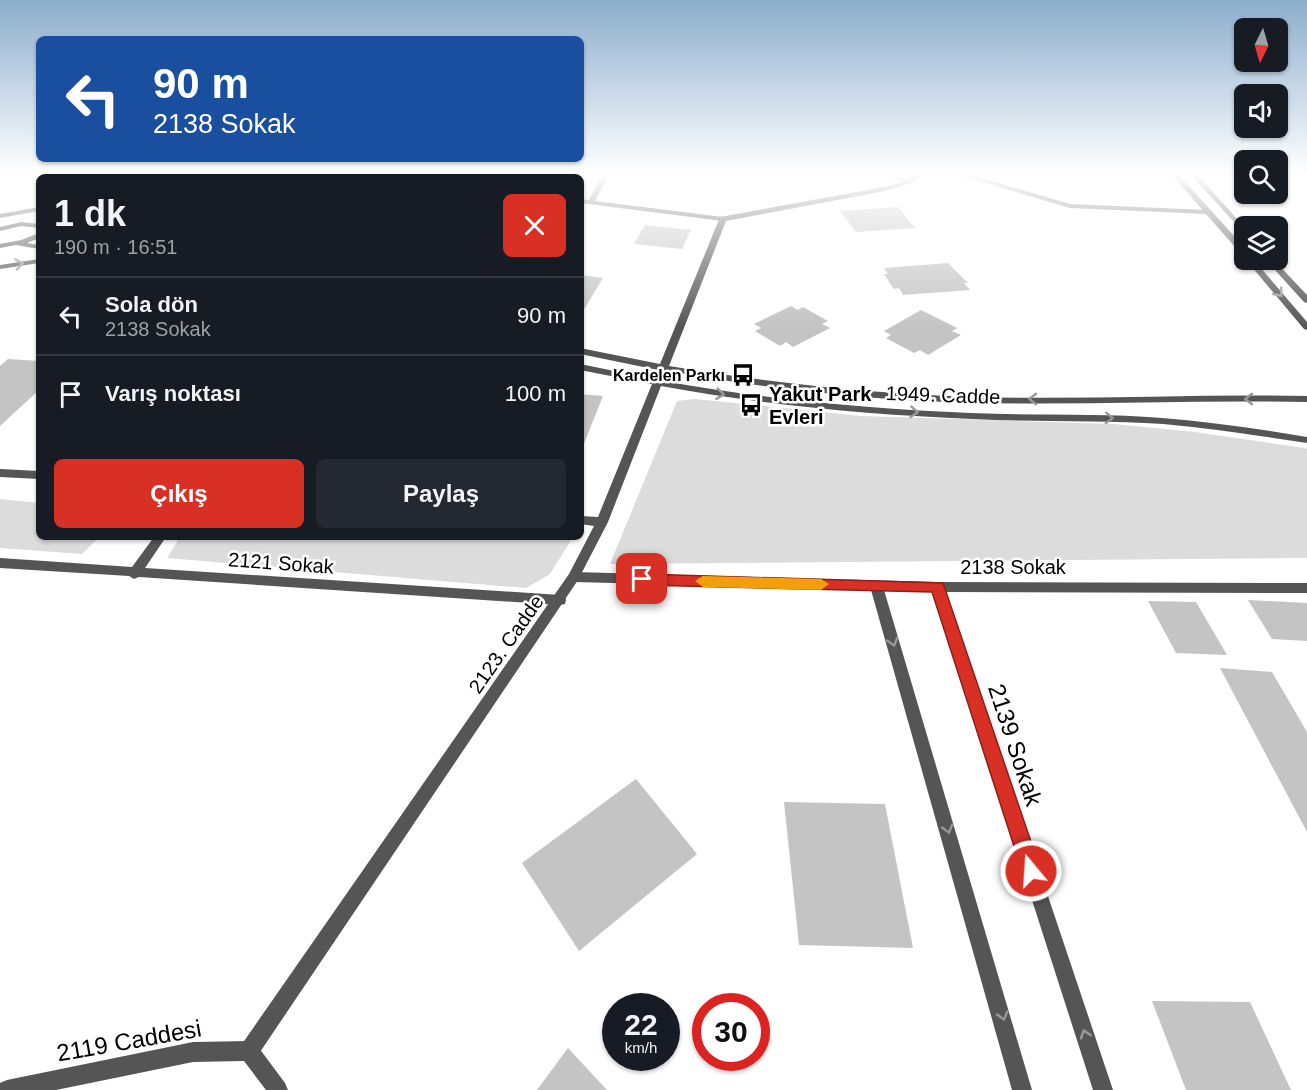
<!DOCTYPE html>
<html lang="tr">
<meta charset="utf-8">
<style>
body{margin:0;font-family:Helvetica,sans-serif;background:#242831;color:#f1f3f6;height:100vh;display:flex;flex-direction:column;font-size:22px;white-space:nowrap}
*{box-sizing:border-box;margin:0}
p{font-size:20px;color:#9ea1a6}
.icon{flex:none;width:33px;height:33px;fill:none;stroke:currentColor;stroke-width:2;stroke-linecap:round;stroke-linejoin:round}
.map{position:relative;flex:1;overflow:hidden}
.sheet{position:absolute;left:36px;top:174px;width:548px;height:366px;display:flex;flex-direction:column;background:#171b24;border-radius:9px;box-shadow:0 2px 4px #0004}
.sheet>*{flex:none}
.hud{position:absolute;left:36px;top:36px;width:548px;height:126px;border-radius:9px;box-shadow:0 2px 4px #0004;background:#1a4fa0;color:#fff;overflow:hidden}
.needle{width:39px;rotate:185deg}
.controls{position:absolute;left:1234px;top:18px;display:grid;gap:12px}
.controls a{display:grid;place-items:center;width:54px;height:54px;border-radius:9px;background:#171b24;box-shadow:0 2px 4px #0004;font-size:30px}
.speed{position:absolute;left:602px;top:993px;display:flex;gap:12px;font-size:30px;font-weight:700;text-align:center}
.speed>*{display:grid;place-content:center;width:78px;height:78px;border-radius:50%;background:#171b24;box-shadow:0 2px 4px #0004;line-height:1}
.speed small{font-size:15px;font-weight:400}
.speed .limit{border:9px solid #d22;background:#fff;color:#111}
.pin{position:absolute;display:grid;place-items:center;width:51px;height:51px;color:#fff;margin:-26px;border-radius:12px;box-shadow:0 3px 9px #0006}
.me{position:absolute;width:66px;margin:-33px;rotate:342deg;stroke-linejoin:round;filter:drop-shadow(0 0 4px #0008)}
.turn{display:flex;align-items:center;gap:21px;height:126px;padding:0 18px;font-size:27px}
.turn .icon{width:78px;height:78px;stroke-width:2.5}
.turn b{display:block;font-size:42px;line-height:51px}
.round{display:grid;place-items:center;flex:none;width:63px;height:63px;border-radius:9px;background:#242831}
.head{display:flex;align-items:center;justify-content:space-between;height:102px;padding:0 18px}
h1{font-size:36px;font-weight:600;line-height:45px}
.primary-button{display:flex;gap:12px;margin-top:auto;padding:12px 18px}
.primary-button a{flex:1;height:69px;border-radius:9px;background:#d93025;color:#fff;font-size:24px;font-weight:600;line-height:69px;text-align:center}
.primary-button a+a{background:#242831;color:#f1f3f6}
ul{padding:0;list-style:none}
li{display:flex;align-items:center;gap:18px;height:78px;padding:0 18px;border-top:2px solid #363941}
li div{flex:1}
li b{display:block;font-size:22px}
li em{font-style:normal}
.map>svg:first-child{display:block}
</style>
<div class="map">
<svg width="1307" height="1090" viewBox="0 0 1307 1090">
<rect width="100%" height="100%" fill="#fff"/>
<g fill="#dcdcdc">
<polygon points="695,399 861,416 1114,424 1195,432 1304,448 1307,449 1307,558 610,564 677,401"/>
<polygon points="0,499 39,503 39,537 99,537 82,554 0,548"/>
<polygon points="180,537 573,537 550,574 526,588 167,558"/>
</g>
<g fill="#c4c4c4">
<polygon points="898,207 915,228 856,232 840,211"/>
<polygon points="645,225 691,230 682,249 634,244"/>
<polygon points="948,263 968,283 964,283 970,290 903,295 899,288 894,289 884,274 888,274 884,268"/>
<polygon points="580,275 603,278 580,316"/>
<polygon points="791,306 798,310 803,307 828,321 822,324 830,328 793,347 786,342 780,346 755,331 761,328 754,324"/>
<polygon points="921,310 957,328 952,331 961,335 928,355 920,350 914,353 886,338 891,335 884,331"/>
<polygon points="8,359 39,361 39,390 0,426 0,366"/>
<polygon points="580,394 603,396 581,451 580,451"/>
<polygon points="1248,600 1307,603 1307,641 1272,639"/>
<polygon points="1148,601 1196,602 1227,655 1176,653"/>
<polygon points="1220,668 1272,672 1307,732 1307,832"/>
<polygon points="636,779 697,854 579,951 522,863"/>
<polygon points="784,802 885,804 913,948 799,945"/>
<polygon points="1152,1001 1250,1002 1291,1090 1186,1090"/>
<polygon points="568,1048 607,1090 537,1090"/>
</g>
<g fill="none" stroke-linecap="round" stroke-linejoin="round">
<g fill="#555" fill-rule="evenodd">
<polygon points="339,174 359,174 367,177 350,177"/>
<polygon points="424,174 431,174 429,177 422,177"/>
<polygon points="603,174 609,174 595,201 723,217 727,219 723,221 580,203 580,199 589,200"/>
<polygon points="885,174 895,174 912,182 907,183"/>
<polygon points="956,174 968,174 1070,204 1208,210 1212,212 1208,214 1070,208"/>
<polygon points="154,537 166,537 145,568 560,595 565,596 566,600 565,604 560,605 139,577 134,579 129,576 0,568 0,558 132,567"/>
<polygon points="574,572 938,582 1307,583 1307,593 946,592 1113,1090 1093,1090 933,592 884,590 1032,1090 1012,1090 871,590 574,582 570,580 568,577 570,574"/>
<polygon points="249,1041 256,1044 285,1083 288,1090 266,1090 244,1061 193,1062 56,1090 0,1090 0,1083 7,1080 193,1042"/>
</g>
<g fill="#555" fill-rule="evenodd">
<polygon points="114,174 122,174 119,177 111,177"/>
<polygon points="141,174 149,174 146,177 139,177"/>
<path d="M 916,174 L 924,174 L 911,183 L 885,191 L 726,221 L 669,366 C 771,383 873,394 976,397 C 1086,400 1197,394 1307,396 L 1307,402 C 1198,400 1088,405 979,403 C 874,401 770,389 667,371 L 663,381 C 764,399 869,409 971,413 C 1035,416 1099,413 1162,418 C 1211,422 1259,429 1307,437 L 1307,443 C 1259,436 1211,428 1163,424 C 1099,420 1036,422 972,419 C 869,415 763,405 661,386 L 608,522 L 578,580 L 256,1058 L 249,1061 L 242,1058 L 239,1051 L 242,1044 L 569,574 L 594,526 L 580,524 L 580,516 L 598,517 L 652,384 L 580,370 L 580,364 L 654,379 L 658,370 L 580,354 L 580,348 L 660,364 L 720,217 L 884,187 L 907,181 Z"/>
<polygon points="1171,174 1178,174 1245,248 1245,255 1242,255"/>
<polygon points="1190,174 1197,174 1245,228 1245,234"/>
<polygon points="39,207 39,211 0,218 0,214"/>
<polygon points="21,222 39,224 39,228 21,226 0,231 0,227"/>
<polygon points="39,233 39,238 27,243 39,245 39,249 16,245 0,248 0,244 21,240"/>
<polygon points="39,259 39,263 0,269 0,265"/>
<polygon points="1246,260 1254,260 1307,322 1307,330 1304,329"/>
<polygon points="1266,260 1274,260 1307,295 1307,303 1304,302"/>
<polygon points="0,469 39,471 39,479 0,477"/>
</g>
</g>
<defs><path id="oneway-chevron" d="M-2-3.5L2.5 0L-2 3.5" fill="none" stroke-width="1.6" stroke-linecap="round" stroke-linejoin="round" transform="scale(1.5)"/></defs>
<g stroke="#999">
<use href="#oneway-chevron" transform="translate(19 264) rotate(-9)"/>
<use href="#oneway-chevron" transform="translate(1279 293) rotate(51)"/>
<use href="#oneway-chevron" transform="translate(720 394) rotate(7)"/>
<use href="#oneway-chevron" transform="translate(1033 399) rotate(180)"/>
<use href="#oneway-chevron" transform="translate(1249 399) rotate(180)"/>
<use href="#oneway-chevron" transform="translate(914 412) rotate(4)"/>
<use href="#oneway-chevron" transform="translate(1109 418) rotate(2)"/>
<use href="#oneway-chevron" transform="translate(893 642) rotate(74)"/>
<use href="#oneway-chevron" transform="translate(948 829) rotate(74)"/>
<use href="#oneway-chevron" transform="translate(1003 1016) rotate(74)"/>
<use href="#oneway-chevron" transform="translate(1085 1034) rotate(-108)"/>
</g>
<linearGradient id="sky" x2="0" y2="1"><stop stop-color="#8cadcc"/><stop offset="0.53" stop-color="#fff"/><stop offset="1" stop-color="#fff" stop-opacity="0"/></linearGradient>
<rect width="1307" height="327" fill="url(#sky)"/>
<polygon fill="#d93025" stroke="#8d1f18" stroke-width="1.5" points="642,574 943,583 1041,871 1038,878 1031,881 1024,878 1022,871 932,592 642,585 635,579"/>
<polygon fill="#f59e0b" points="703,576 821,579 829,584 821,590 703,587 695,581"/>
<defs>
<g id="bus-bare" transform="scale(1.8)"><path d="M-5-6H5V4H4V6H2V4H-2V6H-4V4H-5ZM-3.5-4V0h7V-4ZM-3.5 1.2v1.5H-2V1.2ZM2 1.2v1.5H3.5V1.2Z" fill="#000" stroke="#fff" stroke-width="2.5" paint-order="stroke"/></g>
</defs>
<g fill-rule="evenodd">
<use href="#bus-bare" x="743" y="375"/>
<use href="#bus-bare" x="751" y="405"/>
</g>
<g text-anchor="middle" stroke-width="5" stroke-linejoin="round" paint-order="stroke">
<g font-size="16" font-weight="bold" fill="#000" stroke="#fff" text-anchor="end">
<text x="725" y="381">Kardelen Parkı</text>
</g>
<g font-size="20" font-weight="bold" fill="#000" stroke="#fff" text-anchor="start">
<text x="769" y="401">Yakut Park<tspan x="769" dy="23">Evleri</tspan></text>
</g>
<g font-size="20" fill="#000" stroke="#fff">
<text transform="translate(943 395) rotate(2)" y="7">1949. Cadde</text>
<text transform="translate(281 563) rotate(4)" y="7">2121 Sokak</text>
<text x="1013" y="574">2138 Sokak</text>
<text transform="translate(506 644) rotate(-55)" y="7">2123. Cadde</text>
</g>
<g font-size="24" fill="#000" stroke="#fff">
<text transform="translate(1015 745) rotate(72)" y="8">2139 Sokak</text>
<text transform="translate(129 1041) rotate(-10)" y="8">2119 Caddesi</text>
</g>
</g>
</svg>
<div class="controls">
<a><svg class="needle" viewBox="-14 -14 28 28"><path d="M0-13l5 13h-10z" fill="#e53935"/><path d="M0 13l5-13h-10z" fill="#9ea1a6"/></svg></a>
<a><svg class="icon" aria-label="sound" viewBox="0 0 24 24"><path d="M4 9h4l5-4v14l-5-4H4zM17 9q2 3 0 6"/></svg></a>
<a><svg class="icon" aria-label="search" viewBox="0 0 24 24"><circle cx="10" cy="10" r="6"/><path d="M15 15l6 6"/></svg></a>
<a><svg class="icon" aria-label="layers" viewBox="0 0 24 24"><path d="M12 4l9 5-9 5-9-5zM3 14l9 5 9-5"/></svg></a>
</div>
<div class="speed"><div>22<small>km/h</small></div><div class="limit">30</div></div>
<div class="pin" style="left:642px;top:579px;background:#d93025"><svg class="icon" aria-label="arrive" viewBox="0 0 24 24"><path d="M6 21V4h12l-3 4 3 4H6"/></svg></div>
<svg class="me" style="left:1031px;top:871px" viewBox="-20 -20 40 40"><circle r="17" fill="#d93025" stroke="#fff" stroke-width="3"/><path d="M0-11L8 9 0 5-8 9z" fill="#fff"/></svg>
<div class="hud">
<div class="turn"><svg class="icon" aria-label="left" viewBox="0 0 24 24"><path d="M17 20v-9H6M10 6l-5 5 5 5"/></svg><div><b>90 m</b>2138 Sokak</div></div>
</div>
<section class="sheet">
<div class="head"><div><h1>1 dk</h1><p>190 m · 16:51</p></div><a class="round" style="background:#d93025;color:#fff"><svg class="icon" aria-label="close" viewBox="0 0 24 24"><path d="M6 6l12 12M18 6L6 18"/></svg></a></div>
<ul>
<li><svg class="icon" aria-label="left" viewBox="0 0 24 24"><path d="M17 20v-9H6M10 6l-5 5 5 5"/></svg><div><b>Sola dön</b><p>2138 Sokak</p></div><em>90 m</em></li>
<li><svg class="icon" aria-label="arrive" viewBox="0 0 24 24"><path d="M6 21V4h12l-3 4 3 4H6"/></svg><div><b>Varış noktası</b></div><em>100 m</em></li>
</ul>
<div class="primary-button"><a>Çıkış</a><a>Paylaş</a></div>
</section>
</div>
